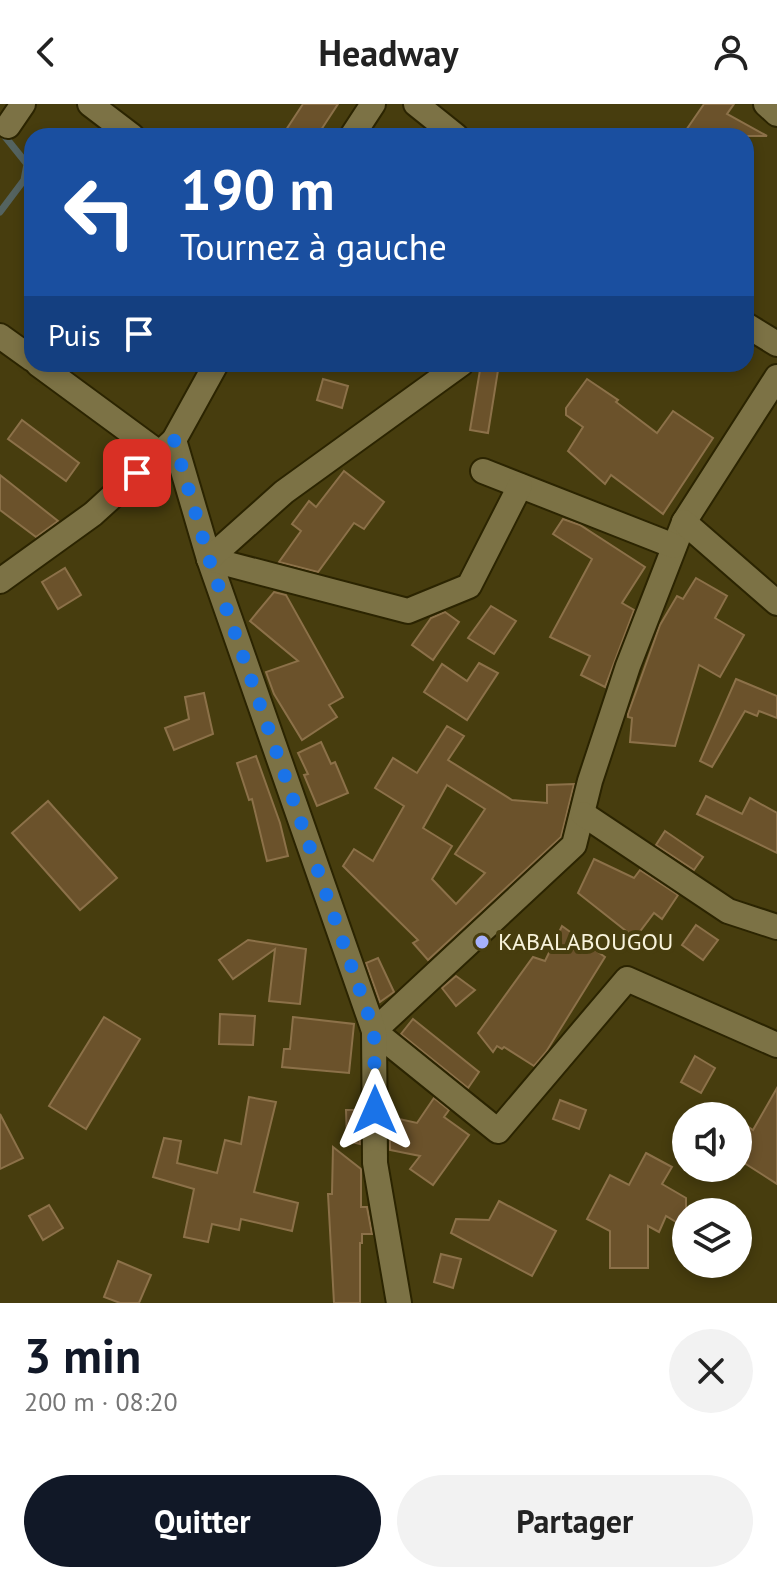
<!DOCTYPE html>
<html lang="fr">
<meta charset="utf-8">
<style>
body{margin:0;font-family:"PT Sans",sans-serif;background:#f2f2f2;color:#222;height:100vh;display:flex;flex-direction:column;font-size:30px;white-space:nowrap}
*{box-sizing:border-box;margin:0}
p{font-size:26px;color:#767676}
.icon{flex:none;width:44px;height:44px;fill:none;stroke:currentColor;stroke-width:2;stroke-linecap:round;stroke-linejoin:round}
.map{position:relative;height:1199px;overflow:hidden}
.side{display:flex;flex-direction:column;background:#fff;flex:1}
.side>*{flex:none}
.top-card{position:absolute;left:24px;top:24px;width:730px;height:244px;border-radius:24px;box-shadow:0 4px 12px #0003;background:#1a4fa0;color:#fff;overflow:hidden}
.tools{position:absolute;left:672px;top:998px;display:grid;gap:16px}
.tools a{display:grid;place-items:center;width:80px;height:80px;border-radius:50%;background:#fff;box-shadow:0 4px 12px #0003;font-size:40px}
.pin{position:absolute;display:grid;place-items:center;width:68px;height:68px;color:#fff;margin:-34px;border-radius:16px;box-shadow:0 4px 12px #0006}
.me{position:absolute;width:88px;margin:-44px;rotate:0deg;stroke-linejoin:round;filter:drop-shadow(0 0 6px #0008)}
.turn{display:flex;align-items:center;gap:28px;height:168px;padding:0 24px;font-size:36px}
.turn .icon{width:104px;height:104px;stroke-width:2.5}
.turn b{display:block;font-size:56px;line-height:68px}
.then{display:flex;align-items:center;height:76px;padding:0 24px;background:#0003;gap:16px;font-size:30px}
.round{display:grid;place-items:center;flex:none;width:84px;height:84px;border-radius:42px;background:#f2f2f2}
.head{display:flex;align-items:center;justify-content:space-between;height:136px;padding:0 24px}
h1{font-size:48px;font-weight:700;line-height:60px;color:#111827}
.primary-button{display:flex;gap:16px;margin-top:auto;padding:16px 24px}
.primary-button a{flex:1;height:92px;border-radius:48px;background:#111827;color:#fff;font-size:32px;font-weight:700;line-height:92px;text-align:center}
.primary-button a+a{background:#f2f2f2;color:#222}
header{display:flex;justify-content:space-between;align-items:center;height:104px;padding:0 24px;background:#fff;font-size:36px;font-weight:700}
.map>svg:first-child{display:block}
</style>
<header><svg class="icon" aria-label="back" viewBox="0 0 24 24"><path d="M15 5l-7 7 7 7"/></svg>Headway<svg class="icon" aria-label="person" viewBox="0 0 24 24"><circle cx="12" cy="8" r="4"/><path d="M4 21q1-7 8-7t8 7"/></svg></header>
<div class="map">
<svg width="777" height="1199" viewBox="0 0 777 1199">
<rect width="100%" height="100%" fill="#473d0e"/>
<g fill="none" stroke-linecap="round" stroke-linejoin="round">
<polyline stroke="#546360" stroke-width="7" points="0,108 24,76 27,60 2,29"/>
</g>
<g fill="#6b522b" stroke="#8c7149" stroke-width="2" fill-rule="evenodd">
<polygon points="303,0 338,0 317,32 282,32"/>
<polygon points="704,0 734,0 727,10 767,32 682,32"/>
<polygon points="481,260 499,260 488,329 470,326"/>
<polygon points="323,275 348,282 342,304 317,296"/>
<polygon points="587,275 618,296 616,298 657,329 673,307 713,334 663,410 611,371 605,380 568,347 583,323 566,311 566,304"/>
<polygon points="22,316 79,359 66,377 8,335"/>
<polygon points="344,367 384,398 364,425 354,419 318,468 279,458 301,427 292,420 309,397 316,403"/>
<polygon points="0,371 58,417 36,433 0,406"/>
<polygon points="563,415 580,421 645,463 622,499 634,506 605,583 581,571 590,552 550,533 592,455 553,430"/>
<polygon points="65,464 81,491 58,505 42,478"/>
<polygon points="696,474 727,492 715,514 744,531 720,573 699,561 675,642 630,638 632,614 628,613 628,610 660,521 677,492 683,495"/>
<polygon points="274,488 286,491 343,593 329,601 337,613 302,636 274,590 266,568 298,557 250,517"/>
<polygon points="491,502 516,517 494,550 468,534"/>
<polygon points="445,508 459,518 433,556 412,541 431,514"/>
<polygon points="479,559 498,569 467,616 424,588 442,560 467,577"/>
<polygon points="736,575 777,592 777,614 759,607 757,612 745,607 712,663 700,657"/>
<polygon points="204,589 213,630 174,646 165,624 189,615 185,593"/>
<path d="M 447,622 L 464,632 L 448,656 L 512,696 L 547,699 L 547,681 L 574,680 L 561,733 L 428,856 L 413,839 L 418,836 L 343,762 L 354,745 L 373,757 L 404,702 L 375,684 L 393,654 L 417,669 ZM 447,681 L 485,705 L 455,750 L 485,769 L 456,800 L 432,775 L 452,742 L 423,724 Z"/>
<polygon points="321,638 331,660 335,658 348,689 317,702 304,671 308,670 298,649"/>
<polygon points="256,652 280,719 288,752 267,757 252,695 249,696 237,659"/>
<polygon points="706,692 742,710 750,694 777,709 777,749 697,710"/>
<polygon points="48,697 117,774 80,806 12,729"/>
<polygon points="665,727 703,753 694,766 656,741"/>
<polygon points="594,755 634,774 640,766 678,791 662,815 654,809 635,834 578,789"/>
<polygon points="696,821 718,836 703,856 682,841"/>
<polygon points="562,822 605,853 546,948 534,962 504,943 502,945 497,942 493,948 478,929 533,853 545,857"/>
<polygon points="248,836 306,845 300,900 269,897 275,845 233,875 219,856"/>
<polygon points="378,854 394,888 380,898 366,859"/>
<polygon points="456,872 475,886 456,902 442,884"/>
<polygon points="220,910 255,912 253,941 219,940"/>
<polygon points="104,913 140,935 86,1025 49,1002"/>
<polygon points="293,913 354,920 349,969 282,963 284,945 290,945"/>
<polygon points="413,915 479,968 468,984 401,930"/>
<polygon points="695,952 715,964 701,989 681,978"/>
<polygon points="777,984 777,1080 738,1055 738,1016 753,1026"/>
<polygon points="249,993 276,998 254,1088 298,1099 292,1127 241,1115 239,1126 212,1120 208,1138 184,1133 194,1085 153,1073 164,1034 181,1037 177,1059 217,1069 225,1036 241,1040"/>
<polygon points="434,994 449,1006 444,1013 469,1031 433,1081 410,1065 420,1052 390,1046 390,1013 417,1019"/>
<polygon points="560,996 586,1006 579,1025 553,1015"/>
<polygon points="346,1006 360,1006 360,1040 347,1037"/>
<polygon points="0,1010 23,1054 0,1065"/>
<polygon points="333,1043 361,1065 361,1103 367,1103 372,1130 362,1130 362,1139 360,1139 360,1199 334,1199 328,1090 332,1090"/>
<polygon points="646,1049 672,1063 662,1080 686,1094 686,1124 666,1112 659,1128 648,1122 648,1164 610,1164 610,1127 587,1115 610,1071 629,1081"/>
<polygon points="499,1097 556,1127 532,1172 451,1129 456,1115 489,1116"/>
<polygon points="49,1101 63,1124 43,1136 29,1112"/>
<polygon points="441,1150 461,1155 453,1184 434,1178"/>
<polygon points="118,1157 151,1171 139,1199 120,1199 104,1193"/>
</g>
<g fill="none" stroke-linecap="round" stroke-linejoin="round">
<g stroke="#2b2401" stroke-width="28">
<g id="minor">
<polyline points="90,0 132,32"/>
<polyline points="416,0 456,32"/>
<polyline points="766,0 777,10"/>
<polyline points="8,22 23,0"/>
<polyline points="352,32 373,0"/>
<polyline points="746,221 777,240"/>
<polyline points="0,232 32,255"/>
<polyline points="38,260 159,349"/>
<polyline points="777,273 684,418 628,562 590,677 574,741 374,927 498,1027 627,875 777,941"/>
<polyline points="174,336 209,455 374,927 375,1059 399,1199"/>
<polyline points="483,367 674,442"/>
<polyline points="684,418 777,499"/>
<polyline points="209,455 408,507 469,482 520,382"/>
<polyline points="209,455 284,388 461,260"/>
<polyline points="0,477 93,410 174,336 216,260"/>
<polyline points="583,710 728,807 777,823"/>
</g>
</g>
<use href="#minor" stroke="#7c7245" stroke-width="24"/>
</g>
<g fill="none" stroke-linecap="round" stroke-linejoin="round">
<polyline stroke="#1a73e8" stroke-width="14" stroke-dasharray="0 25.2" points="137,369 174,336 209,455 374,927 375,1006"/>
</g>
<circle fill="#a6b1fc" stroke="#473d0e" stroke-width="3" cx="482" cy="838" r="8"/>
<g text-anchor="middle" stroke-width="8" stroke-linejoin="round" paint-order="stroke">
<g font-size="24" fill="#f8f3db" stroke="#473d0e" text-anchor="start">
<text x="498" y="846">KABALABOUGOU</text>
</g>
</g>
</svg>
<div class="tools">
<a><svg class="icon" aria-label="sound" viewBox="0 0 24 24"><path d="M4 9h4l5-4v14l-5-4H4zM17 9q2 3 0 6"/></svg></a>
<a><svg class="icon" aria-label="layers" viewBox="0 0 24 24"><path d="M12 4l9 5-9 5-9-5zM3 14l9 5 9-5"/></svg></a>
</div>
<div class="pin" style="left:137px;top:369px;background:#d93025"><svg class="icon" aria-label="arrive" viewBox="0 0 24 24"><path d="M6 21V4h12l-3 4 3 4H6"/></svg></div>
<svg class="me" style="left:375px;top:1006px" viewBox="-20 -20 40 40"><path d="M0-17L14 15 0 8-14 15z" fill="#1a73e8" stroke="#fff" stroke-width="4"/></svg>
<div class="top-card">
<div class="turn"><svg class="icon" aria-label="left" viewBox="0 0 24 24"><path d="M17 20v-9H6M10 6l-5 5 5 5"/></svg><div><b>190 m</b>Tournez à gauche</div></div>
<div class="then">Puis<svg class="icon" aria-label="arrive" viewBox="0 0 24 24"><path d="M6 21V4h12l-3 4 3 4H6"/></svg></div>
</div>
</div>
<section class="side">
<div class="head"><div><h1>3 min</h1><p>200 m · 08:20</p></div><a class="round"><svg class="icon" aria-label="close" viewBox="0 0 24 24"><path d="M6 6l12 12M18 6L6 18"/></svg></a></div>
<div class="primary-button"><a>Quitter</a><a>Partager</a></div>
</section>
